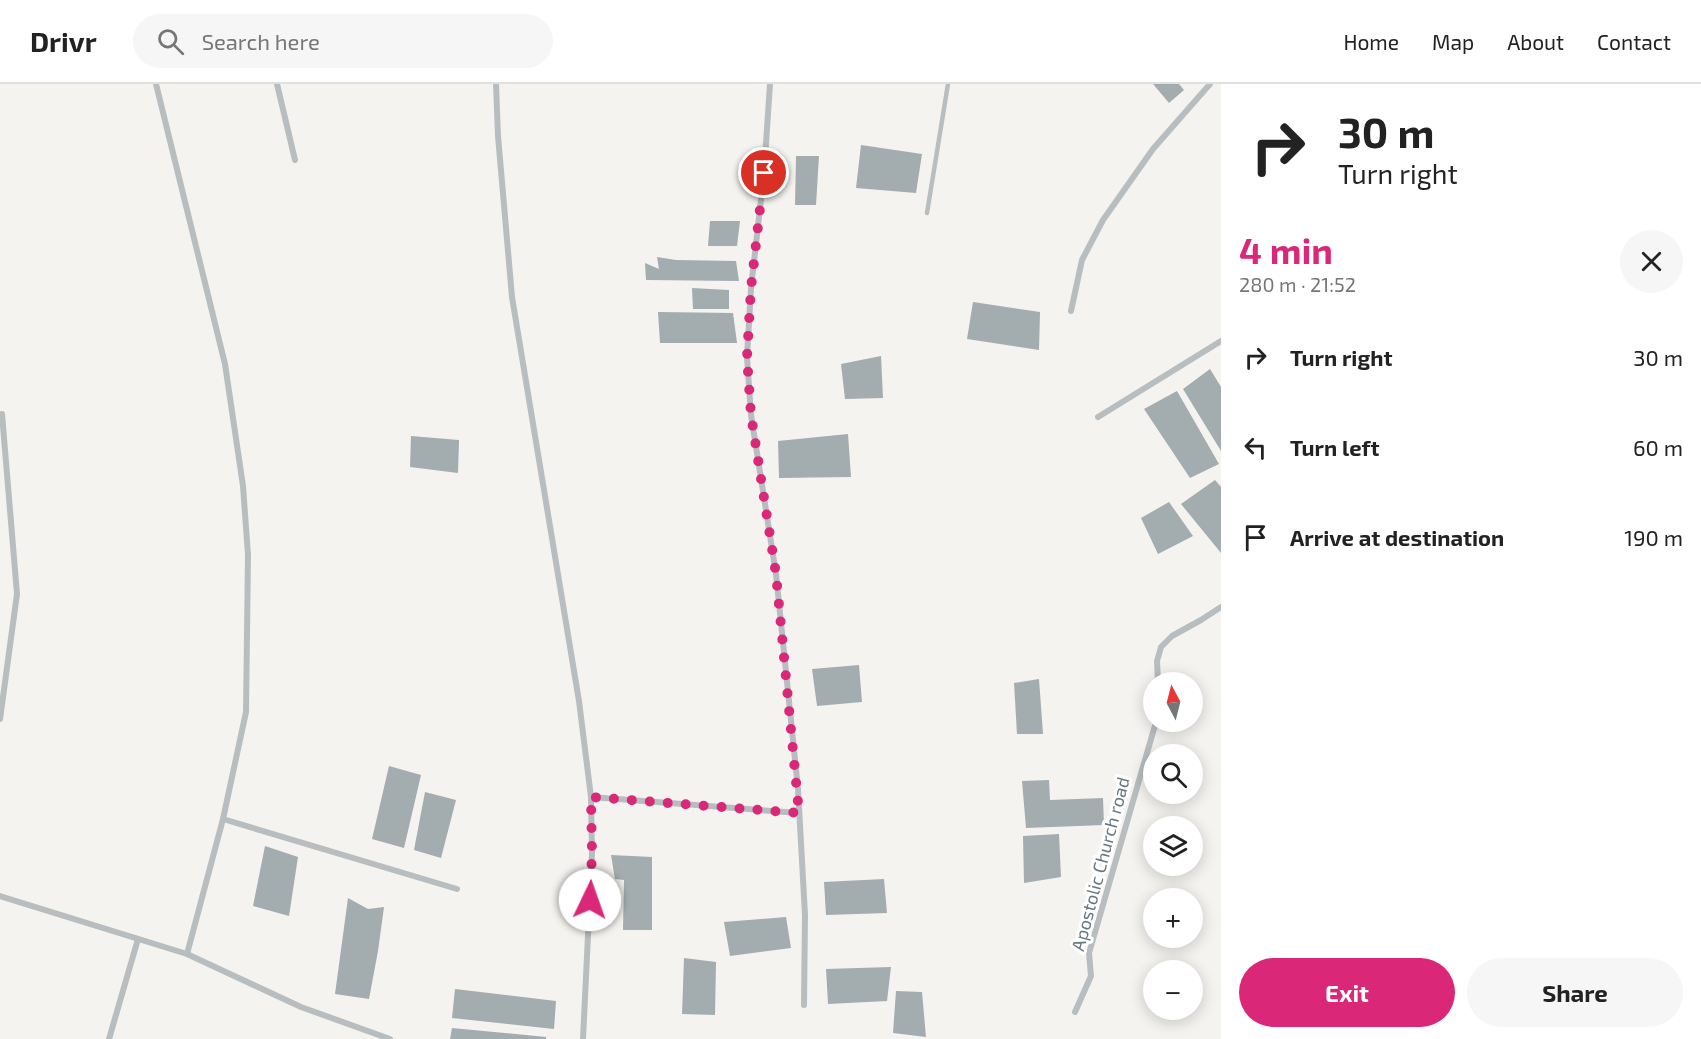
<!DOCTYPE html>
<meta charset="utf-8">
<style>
body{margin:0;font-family:"Exo 2",sans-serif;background:#f6f6f6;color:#222;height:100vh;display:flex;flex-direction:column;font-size:22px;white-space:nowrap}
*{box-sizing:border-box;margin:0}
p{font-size:20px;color:#767676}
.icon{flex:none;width:33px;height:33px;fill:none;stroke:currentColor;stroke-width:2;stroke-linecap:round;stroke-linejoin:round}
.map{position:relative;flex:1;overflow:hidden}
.drawer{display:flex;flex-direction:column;background:#fff;width:480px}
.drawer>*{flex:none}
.top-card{background:#fff;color:#222;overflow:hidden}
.needle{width:39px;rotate:353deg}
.fabs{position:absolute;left:1143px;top:588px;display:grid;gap:12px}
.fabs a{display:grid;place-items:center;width:60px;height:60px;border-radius:50%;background:#fff;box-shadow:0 3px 15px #0003;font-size:30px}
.pin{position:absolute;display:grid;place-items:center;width:51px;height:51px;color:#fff;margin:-26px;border:3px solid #fff;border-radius:50%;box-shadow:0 2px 6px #0007}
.me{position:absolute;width:66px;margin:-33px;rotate:3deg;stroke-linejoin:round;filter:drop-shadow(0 0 4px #0008)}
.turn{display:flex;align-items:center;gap:21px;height:126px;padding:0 18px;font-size:27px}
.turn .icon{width:78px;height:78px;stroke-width:2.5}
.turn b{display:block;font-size:42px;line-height:51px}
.round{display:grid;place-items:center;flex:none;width:63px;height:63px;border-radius:32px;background:#f6f6f6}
.overview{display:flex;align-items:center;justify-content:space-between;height:102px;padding:0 18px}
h1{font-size:36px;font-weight:700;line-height:45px;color:#db2777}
.primary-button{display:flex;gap:12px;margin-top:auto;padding:12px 18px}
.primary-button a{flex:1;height:69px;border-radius:36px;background:#db2777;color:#fff;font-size:24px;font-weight:700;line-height:69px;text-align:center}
.primary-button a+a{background:#f6f6f6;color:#222}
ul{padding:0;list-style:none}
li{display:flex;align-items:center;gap:18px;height:90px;padding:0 18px}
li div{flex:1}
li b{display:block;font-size:22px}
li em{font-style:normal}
header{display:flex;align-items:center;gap:36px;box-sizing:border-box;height:84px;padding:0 30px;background:#fff;border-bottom:2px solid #e0e0e0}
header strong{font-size:28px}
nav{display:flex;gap:33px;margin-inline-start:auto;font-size:21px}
.search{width:420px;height:54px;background:#f6f6f6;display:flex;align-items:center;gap:15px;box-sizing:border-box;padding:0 21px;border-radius:33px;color:#767676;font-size:22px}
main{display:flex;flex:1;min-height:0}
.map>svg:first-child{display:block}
</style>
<header>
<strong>Drivr</strong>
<div class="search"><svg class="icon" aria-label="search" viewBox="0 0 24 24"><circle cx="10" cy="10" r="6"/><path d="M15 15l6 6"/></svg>Search here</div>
<nav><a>Home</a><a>Map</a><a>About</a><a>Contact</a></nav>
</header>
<main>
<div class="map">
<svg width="1221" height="955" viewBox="0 0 1221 955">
<rect width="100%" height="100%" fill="#f4f3f0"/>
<g fill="#a3acaf">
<polygon points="1153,0 1179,0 1184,6 1169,19"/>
<polygon points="861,61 922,70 916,109 856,104"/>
<polygon points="796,72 819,72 816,121 795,121"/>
<polygon points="710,137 740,137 737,162 708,162"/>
<polygon points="657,173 676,176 736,177 739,197 646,196 645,179 659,185"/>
<polygon points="692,204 729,206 729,225 693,225"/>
<polygon points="973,218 1040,228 1039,266 967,255"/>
<polygon points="658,228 733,229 737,259 660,259"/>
<polygon points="881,272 883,314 845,315 841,280"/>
<polygon points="1210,285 1221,303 1221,367 1183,305"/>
<polygon points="1177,307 1219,380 1190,394 1144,325"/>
<polygon points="848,350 851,393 779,394 778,357"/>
<polygon points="411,352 459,356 458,389 410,383"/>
<polygon points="1215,396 1221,403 1221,469 1181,420"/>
<polygon points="1169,418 1193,452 1158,470 1141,434"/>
<polygon points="859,581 862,618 817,622 812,585"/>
<polygon points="1039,595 1043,650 1017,650 1014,599"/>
<polygon points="389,682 421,691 404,764 372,755"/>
<polygon points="1049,696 1050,716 1103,714 1104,741 1026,744 1022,697"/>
<polygon points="425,708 456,716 441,774 414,766"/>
<polygon points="1059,750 1061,793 1024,799 1023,752"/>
<polygon points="265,762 298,773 289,832 253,822"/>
<polygon points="611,771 652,773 652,846 623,846 624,796 615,795"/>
<polygon points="884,795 887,829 826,831 824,798"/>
<polygon points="348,814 368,825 384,823 378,867 369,915 335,910"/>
<polygon points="786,833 791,864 730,872 724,838"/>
<polygon points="684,874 716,878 715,931 682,930"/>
<polygon points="891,883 887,917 828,920 826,885"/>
<polygon points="455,905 556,917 554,945 452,934"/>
<polygon points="896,907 922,908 926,953 893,949"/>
<polygon points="452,944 546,953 546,955 450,955"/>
</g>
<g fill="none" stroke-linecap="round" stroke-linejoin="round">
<polyline stroke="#b8bec0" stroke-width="4.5" points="927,129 948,0"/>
<g stroke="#b8bec0" stroke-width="6">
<polyline points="156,0 225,280 243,402 248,471 246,628 223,735 187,870"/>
<polyline points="277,0 295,76"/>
<polyline points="496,0 498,52 512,213 579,617 591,713 592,769 583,955"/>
<polyline points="770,0 764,89 751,204 747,273 751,331 776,490 798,705 805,831 804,921"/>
<polyline points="1071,227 1082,176 1103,136 1153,65 1210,0"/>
<polyline points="1098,333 1221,257"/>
<polyline points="1158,598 1157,577 1161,563 1172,552 1201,536 1221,523"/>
<polyline points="0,635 17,510 2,330"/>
<polyline points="591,713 799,729"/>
<polyline points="223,735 457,805"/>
<polyline points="0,812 187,870 301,923 390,955"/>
<polyline points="1075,928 1091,892 1089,869 1156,638"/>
<polyline points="109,955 138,855"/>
</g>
</g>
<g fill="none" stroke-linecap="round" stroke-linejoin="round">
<polyline stroke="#db2777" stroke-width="10" stroke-dasharray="0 18" points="590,816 592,769 591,713 799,729 776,490 751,331 747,273 751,204 764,89"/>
</g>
<g text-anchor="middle" stroke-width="6" stroke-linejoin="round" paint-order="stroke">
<g font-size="18" fill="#65787f" stroke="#fff">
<text transform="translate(1101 780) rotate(-75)" y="6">Apostolic Church road</text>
</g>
</g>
</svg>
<div class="fabs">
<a><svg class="needle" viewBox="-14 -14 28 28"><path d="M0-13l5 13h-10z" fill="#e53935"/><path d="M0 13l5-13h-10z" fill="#767676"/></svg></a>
<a><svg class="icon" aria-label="search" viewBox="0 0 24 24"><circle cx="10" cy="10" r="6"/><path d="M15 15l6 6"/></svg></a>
<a><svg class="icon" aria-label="layers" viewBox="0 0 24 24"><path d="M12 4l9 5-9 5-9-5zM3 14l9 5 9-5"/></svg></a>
<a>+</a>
<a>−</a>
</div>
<div class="pin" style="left:764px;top:89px;background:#d93025"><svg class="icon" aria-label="arrive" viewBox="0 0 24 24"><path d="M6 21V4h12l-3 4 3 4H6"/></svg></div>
<svg class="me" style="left:590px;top:816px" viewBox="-20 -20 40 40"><circle r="19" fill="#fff"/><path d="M0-13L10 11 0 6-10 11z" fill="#db2777"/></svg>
</div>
<section class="drawer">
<div class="top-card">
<div class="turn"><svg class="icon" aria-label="right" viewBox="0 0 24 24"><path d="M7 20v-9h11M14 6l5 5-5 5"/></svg><div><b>30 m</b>Turn right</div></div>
</div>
<div class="overview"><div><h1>4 min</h1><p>280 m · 21:52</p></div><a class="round"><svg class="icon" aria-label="close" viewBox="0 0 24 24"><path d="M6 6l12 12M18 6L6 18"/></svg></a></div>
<ul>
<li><svg class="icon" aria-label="right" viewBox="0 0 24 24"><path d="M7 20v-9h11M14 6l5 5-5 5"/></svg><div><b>Turn right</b></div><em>30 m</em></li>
<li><svg class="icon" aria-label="left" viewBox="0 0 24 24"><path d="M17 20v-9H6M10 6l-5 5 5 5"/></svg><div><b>Turn left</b></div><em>60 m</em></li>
<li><svg class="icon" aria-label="arrive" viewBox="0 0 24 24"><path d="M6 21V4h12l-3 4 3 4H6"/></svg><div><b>Arrive at destination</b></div><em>190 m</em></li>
</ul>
<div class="primary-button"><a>Exit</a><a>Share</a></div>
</section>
</main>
